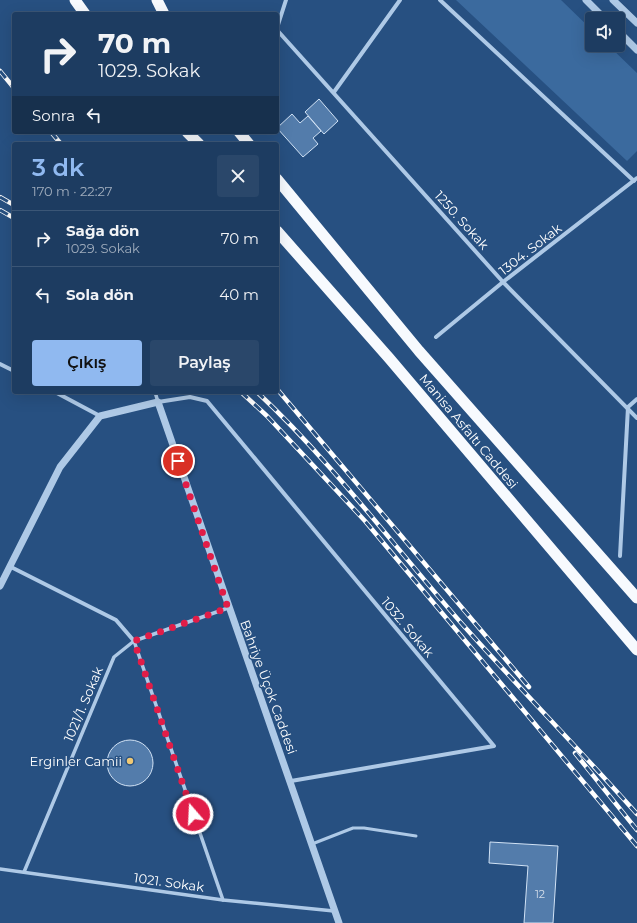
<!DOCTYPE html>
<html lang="tr">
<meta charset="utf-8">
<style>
body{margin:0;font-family:Montserrat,sans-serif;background:#2a476a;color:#f1f3f6;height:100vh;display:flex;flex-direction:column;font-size:15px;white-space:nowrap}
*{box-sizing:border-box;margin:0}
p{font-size:13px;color:#a0adbd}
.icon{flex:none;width:22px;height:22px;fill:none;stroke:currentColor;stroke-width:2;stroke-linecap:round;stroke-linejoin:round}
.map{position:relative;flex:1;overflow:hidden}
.sheet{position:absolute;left:12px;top:142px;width:267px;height:252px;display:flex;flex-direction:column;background:#1d3c61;border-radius:4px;box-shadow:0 4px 16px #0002,0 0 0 1px #3b5676}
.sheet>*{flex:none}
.hud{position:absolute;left:12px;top:12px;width:267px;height:122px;border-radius:4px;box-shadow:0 4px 16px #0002,0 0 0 1px #3b5676;background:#1d3c61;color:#f1f3f6;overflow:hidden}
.tools{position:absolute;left:585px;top:12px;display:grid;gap:8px}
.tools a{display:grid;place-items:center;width:40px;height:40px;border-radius:4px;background:#1d3c61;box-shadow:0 4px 16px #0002,0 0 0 1px #3b5676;font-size:20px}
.pin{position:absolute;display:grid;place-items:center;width:34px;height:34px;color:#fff;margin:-17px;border:2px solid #fff;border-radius:50%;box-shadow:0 1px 4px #0007}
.me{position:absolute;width:44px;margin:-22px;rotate:341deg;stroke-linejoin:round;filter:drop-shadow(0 0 3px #0008)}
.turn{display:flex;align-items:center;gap:14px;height:84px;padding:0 20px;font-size:18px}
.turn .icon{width:52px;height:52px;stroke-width:2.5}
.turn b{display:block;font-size:28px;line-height:34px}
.then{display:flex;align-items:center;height:38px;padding:0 20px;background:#0003;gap:8px;font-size:15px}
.round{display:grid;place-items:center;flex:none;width:42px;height:42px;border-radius:4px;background:#2a476a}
.overview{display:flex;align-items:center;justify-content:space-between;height:68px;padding:0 20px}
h1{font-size:24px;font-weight:600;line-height:30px;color:#90b9f0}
.button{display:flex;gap:8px;margin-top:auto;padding:8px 20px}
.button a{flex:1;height:46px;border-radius:4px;background:#90b9f0;color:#111;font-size:16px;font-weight:600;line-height:46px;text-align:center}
.button a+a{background:#2a476a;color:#f1f3f6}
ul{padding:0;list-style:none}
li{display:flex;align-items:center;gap:12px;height:56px;padding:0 20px;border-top:1px solid #3b5676}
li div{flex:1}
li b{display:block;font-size:15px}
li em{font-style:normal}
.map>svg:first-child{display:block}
</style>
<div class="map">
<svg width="637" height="923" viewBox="0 0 637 923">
<rect width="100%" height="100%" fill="#275081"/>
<polygon fill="#3b6a9e" points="456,0 561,0 592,30 592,45 608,45 637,73 637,151 627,161"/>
<g fill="#537cab" stroke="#d1e2f5">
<polygon points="319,99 338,121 324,134 305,112"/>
<polygon points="292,114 300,123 308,116 321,131 313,138 318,144 303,157 277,128"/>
<circle cx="130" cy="763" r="23"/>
<polygon points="490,842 558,846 553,923 524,923 528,866 489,863"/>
</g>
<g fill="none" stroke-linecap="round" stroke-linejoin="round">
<polyline stroke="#aec9e6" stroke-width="3" points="312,844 353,828 364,828 416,836"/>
<g stroke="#aec9e6" stroke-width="3.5">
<polyline points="155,392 158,402"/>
<polyline points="0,869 223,900 334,911"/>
<polyline points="24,872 114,657 134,641"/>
<polyline points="223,900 134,641 228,608"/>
</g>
<g stroke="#aec9e6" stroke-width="4">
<polyline points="440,0 634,181"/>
<polyline points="277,28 286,0"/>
<polyline points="277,30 503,282 637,418"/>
<polyline points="334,92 400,0"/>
<polyline points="436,337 503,282 637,178"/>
<polyline points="0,364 14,371"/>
<polyline points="55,392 100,416"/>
<polyline points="158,402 190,397 207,401 494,746 291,781"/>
<polyline points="620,556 628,407 637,399"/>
<polyline points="9,566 116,620 134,641"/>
</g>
<g stroke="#aec9e6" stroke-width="7">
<polyline points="586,0 605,19"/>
<polyline points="613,0 637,23"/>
<polyline points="618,31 637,50"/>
<path d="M 0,586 L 60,467 L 100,416 L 158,402 C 217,576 279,749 339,923"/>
</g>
<g stroke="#f7fafe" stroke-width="11">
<polyline points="75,0 85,14"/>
<polyline points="157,0 164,14"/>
<polyline points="187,132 199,144"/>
<polyline points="239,132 249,144"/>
<polyline points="277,179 419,351 637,598"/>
<polyline points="277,231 389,358 637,650"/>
</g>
<g stroke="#fff" stroke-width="4.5">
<g id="rail">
<polyline points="0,71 14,88"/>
<polyline points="51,132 61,144"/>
<polyline points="0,197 14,205"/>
<polyline points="0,210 14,218"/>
<polyline points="277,389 529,687"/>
<polyline points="241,392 267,416 365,521 637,846"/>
<path d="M 257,392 C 333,463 395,548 463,625 C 520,689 580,750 637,814"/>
<polyline points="575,753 637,830"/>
</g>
</g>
<use href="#rail" stroke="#275081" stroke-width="3" stroke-dasharray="9" stroke-linecap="butt"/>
</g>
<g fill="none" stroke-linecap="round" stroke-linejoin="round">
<polyline stroke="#e11d48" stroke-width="7" stroke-dasharray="0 12.6" points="178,461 228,608 134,641 193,814"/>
</g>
<circle fill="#efc874" stroke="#275081" stroke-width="1.5" cx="130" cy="761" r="4"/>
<g text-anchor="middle" stroke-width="3" stroke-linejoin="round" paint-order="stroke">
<g font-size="11" fill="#d4deea">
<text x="540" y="898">12</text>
</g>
<g font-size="13" fill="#fff" stroke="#275081">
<text transform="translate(462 220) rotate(48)" y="5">1250. Sokak</text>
<text transform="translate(530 249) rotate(-38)" y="5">1304. Sokak</text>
<text transform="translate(469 431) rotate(50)" y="5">Manisa Asfaltı Caddesi</text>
<text transform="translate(408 627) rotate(50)" y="5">1032. Sokak</text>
<text transform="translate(269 687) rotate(70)" y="5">Bahriye Üçok Caddesi</text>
<text transform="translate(83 704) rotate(-67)" y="5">1021/1. Sokak</text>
<text transform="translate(169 882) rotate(8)" y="5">1021. Sokak</text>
</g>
<g font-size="13" fill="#fff" stroke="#275081" text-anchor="end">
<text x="122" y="766">Erginler Camii</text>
</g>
</g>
</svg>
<div class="tools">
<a><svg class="icon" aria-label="sound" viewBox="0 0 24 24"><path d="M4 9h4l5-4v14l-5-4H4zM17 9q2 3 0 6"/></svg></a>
</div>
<div class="pin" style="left:178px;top:461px;background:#d93025"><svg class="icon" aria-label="arrive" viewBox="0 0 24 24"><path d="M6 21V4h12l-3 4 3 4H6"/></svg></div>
<svg class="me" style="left:193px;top:814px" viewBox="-20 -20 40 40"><circle r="17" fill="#e11d48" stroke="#fff" stroke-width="3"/><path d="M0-11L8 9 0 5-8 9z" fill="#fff"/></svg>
<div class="hud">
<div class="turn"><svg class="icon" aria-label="right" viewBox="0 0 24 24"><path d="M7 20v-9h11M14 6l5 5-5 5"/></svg><div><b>70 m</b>1029. Sokak</div></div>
<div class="then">Sonra<svg class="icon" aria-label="left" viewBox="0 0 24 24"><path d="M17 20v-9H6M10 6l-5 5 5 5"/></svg></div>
</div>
<section class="sheet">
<div class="overview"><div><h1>3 dk</h1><p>170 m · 22:27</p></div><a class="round"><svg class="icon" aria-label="close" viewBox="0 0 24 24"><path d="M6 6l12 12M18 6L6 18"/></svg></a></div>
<ul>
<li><svg class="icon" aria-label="right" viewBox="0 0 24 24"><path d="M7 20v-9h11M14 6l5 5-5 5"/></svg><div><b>Sağa dön</b><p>1029. Sokak</p></div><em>70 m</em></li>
<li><svg class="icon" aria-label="left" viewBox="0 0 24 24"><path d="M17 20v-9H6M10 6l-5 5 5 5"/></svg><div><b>Sola dön</b></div><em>40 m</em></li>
</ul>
<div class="button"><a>Çıkış</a><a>Paylaş</a></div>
</section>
</div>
